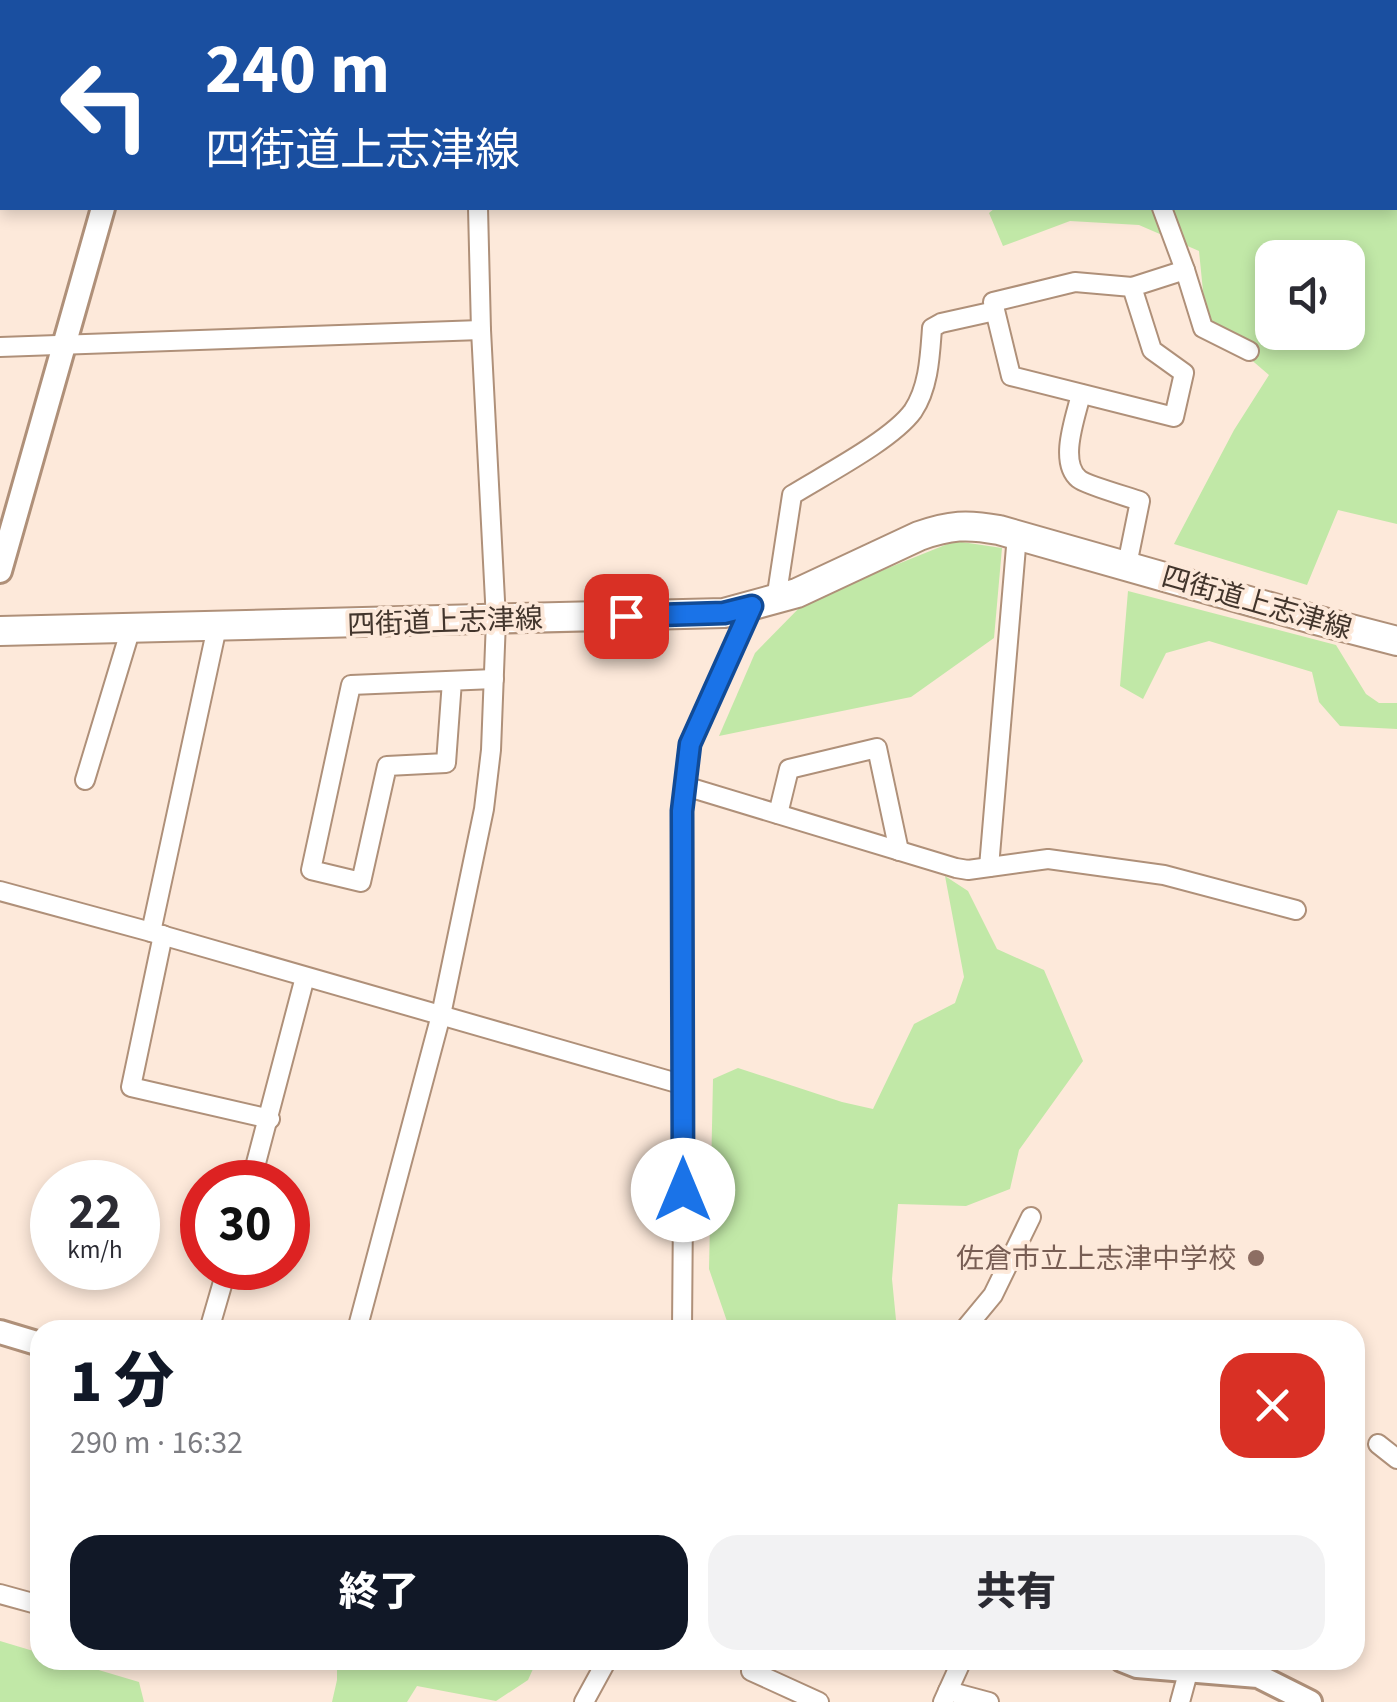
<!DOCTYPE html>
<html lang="ja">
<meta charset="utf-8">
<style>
body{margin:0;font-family:"Source Sans 3","Noto Sans JP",sans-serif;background:#f2f2f3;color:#2b2b33;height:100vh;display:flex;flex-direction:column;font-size:38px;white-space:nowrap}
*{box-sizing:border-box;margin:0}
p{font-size:32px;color:#7c7c81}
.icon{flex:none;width:55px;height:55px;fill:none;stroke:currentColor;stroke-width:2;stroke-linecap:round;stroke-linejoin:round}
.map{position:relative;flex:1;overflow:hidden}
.details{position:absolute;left:30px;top:1320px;width:1335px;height:350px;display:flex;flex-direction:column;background:#fff;border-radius:30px;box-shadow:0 5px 15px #0003}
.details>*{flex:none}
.guide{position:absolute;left:0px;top:0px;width:1398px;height:210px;box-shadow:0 5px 15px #0003;background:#1a4fa0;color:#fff;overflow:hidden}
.fabs{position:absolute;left:1255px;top:240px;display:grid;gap:20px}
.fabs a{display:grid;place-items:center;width:110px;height:110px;border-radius:20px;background:#fff;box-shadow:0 5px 15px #0003;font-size:50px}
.speed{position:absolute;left:30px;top:1160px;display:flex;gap:20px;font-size:50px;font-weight:700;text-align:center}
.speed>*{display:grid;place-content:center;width:130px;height:130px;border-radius:50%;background:#fff;box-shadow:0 5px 15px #0003;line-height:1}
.speed small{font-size:25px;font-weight:400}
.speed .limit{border:15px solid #d22;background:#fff;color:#111}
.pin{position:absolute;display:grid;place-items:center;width:85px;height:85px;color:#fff;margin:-42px;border-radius:20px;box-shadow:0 5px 15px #0006}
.me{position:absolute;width:110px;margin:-55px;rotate:0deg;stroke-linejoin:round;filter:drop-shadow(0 0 8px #0008)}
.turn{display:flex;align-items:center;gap:35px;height:210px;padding:0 40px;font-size:45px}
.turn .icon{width:130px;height:130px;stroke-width:2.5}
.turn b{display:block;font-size:70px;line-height:85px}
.round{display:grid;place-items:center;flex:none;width:105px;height:105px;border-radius:30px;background:#f2f2f3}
.overview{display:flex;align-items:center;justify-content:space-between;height:170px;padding:0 40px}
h1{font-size:60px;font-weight:800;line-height:75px;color:#111827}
.action{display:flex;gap:20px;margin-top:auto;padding:20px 40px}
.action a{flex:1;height:115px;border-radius:30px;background:#111827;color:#fff;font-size:40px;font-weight:800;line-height:115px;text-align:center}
.action a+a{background:#f2f2f3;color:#2b2b33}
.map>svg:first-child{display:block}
</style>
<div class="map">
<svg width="1397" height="1702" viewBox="0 0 1397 1702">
<rect width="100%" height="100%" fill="#fde9da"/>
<g fill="#c1e8a7" fill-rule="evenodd">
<path d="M 1265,0 L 1397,0 L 1397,524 L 1338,510 L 1307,585 L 1174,544 L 1234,430 L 1269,375 L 1206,321 L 1199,251 L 1139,225 L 1070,221 L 1003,246 L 989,213 L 995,208 L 1395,208 L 1395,2 L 1267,2 ZM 1272,258 L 1348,258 L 1348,332 L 1272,332 Z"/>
<polygon points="955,541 1002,548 994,638 911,697 719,736 755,653 806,601"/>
<polygon points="1128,591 1336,645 1366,694 1379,703 1397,703 1397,729 1340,726 1319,702 1312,672 1209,641 1166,653 1143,699 1120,686"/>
<polygon points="945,876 968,891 997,949 1044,970 1083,1061 1019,1150 1010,1189 966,1206 898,1204 892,1279 897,1330 730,1330 709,1269 713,1079 738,1068 842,1102 873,1109 914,1024 955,1003 964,977"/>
<polygon points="0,1641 40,1653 40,1660 65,1660 139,1682 144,1702 0,1702"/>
<polygon points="337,1660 537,1660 528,1680 496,1701 417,1686 407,1702 332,1702 337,1680"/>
</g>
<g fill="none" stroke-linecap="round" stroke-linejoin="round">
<g stroke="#af9079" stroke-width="22">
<g id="minor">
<polyline points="472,0 472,2"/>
<polyline points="929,0 929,2"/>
<polyline points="1019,0 1019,2"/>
<polyline points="1177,2 1179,0"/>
<polyline points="0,73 2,73"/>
<polyline points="1162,208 1185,270 1203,328 1249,351"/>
<polyline points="1132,287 1152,350 1184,373 1174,417 1011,376 993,302 1075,282 1132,287 1185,270"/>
<polyline points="0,347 481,330"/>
<path d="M 1081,394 C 1076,416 1058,462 1079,479 C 1086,485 1129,497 1140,501 L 1127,565"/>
<path d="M 776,600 L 792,495 C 824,475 892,440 913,411 C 929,387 930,355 932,328 L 941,323 L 995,311"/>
<polyline points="452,681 446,763 387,766 361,882 311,870 351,685 494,679"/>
<polyline points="85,780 131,628"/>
<polyline points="685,786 956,868 968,870 1048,859 1164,875 1296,910"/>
<polyline points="778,814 789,769 877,748 899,851"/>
<polyline points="989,867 1017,535"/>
<polyline points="0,891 151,932 684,1085"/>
<polyline points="151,932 217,627"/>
<polyline points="163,935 131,1087 270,1119"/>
<polyline points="251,1182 305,977"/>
<polyline points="209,1330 227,1268"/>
<polyline points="357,1330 441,1015 484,809 491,750 496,620 481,330 478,208"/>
<polyline points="682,1330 684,1085 682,811 689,744 752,606"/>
<polyline points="964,1330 993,1295 1031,1217"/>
<polyline points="1378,1444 1397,1459"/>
<polyline points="0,1594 40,1605"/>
<polyline points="751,1671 819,1702"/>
<polyline points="948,1691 989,1702"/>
<polyline points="584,1702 607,1660"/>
<polyline points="943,1702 962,1660"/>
<polyline points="1180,1702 1189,1669"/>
</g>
</g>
<g stroke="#af9079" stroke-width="28">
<g id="tertiary">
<polyline points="161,2 161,0"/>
<polyline points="0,571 103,208"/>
<polyline points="0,1332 40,1344"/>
<polyline points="1122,1660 1137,1666 1258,1676 1310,1702"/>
</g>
</g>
<g stroke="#af9079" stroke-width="32">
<path id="secondary" d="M 0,631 L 724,613 L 797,593 L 919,536 C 950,525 967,524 999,530 L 1316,620 L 1397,641"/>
</g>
<use href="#minor" stroke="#fff" stroke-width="18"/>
<use href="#tertiary" stroke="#fff" stroke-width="22"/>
<use href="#secondary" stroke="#fff" stroke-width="28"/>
</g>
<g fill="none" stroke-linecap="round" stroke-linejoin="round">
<g stroke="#114b97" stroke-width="25">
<polyline id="route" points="626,616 724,613 752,606 690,744 682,811 683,1190"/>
</g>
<use href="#route" stroke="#1a73e8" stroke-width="18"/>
</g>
<circle fill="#8d6e63" stroke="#fde9da" stroke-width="4" cx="1256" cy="1258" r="10"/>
<g text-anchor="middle" stroke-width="8" stroke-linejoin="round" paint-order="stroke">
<g font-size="28" fill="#42352c" stroke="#fde9da">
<text transform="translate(1257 602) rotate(16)" y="10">四街道上志津線</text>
<text transform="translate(445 621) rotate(-2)" y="10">四街道上志津線</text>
</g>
<g font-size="28" fill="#785e54" stroke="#fde9da" text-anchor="end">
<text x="1236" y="1268">佐倉市立上志津中学校</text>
</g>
</g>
</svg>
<div class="fabs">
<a><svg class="icon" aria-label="sound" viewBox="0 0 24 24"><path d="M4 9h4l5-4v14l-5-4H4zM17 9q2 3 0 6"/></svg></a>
</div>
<div class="speed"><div>22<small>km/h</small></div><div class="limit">30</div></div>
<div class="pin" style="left:626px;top:616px;background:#d93025"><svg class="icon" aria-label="arrive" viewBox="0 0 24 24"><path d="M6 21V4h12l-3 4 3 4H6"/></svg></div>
<svg class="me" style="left:683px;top:1190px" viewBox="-20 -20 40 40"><circle r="19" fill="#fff"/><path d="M0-13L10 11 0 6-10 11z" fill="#1a73e8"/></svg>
<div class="guide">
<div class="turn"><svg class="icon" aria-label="left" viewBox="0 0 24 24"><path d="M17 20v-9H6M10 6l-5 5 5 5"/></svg><div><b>240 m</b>四街道上志津線</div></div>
</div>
<section class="details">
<div class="overview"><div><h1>1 分</h1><p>290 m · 16:32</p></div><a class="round" style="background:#d93025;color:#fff"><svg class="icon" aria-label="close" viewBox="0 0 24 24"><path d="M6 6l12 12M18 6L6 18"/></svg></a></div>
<div class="action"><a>終了</a><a>共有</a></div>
</section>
</div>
